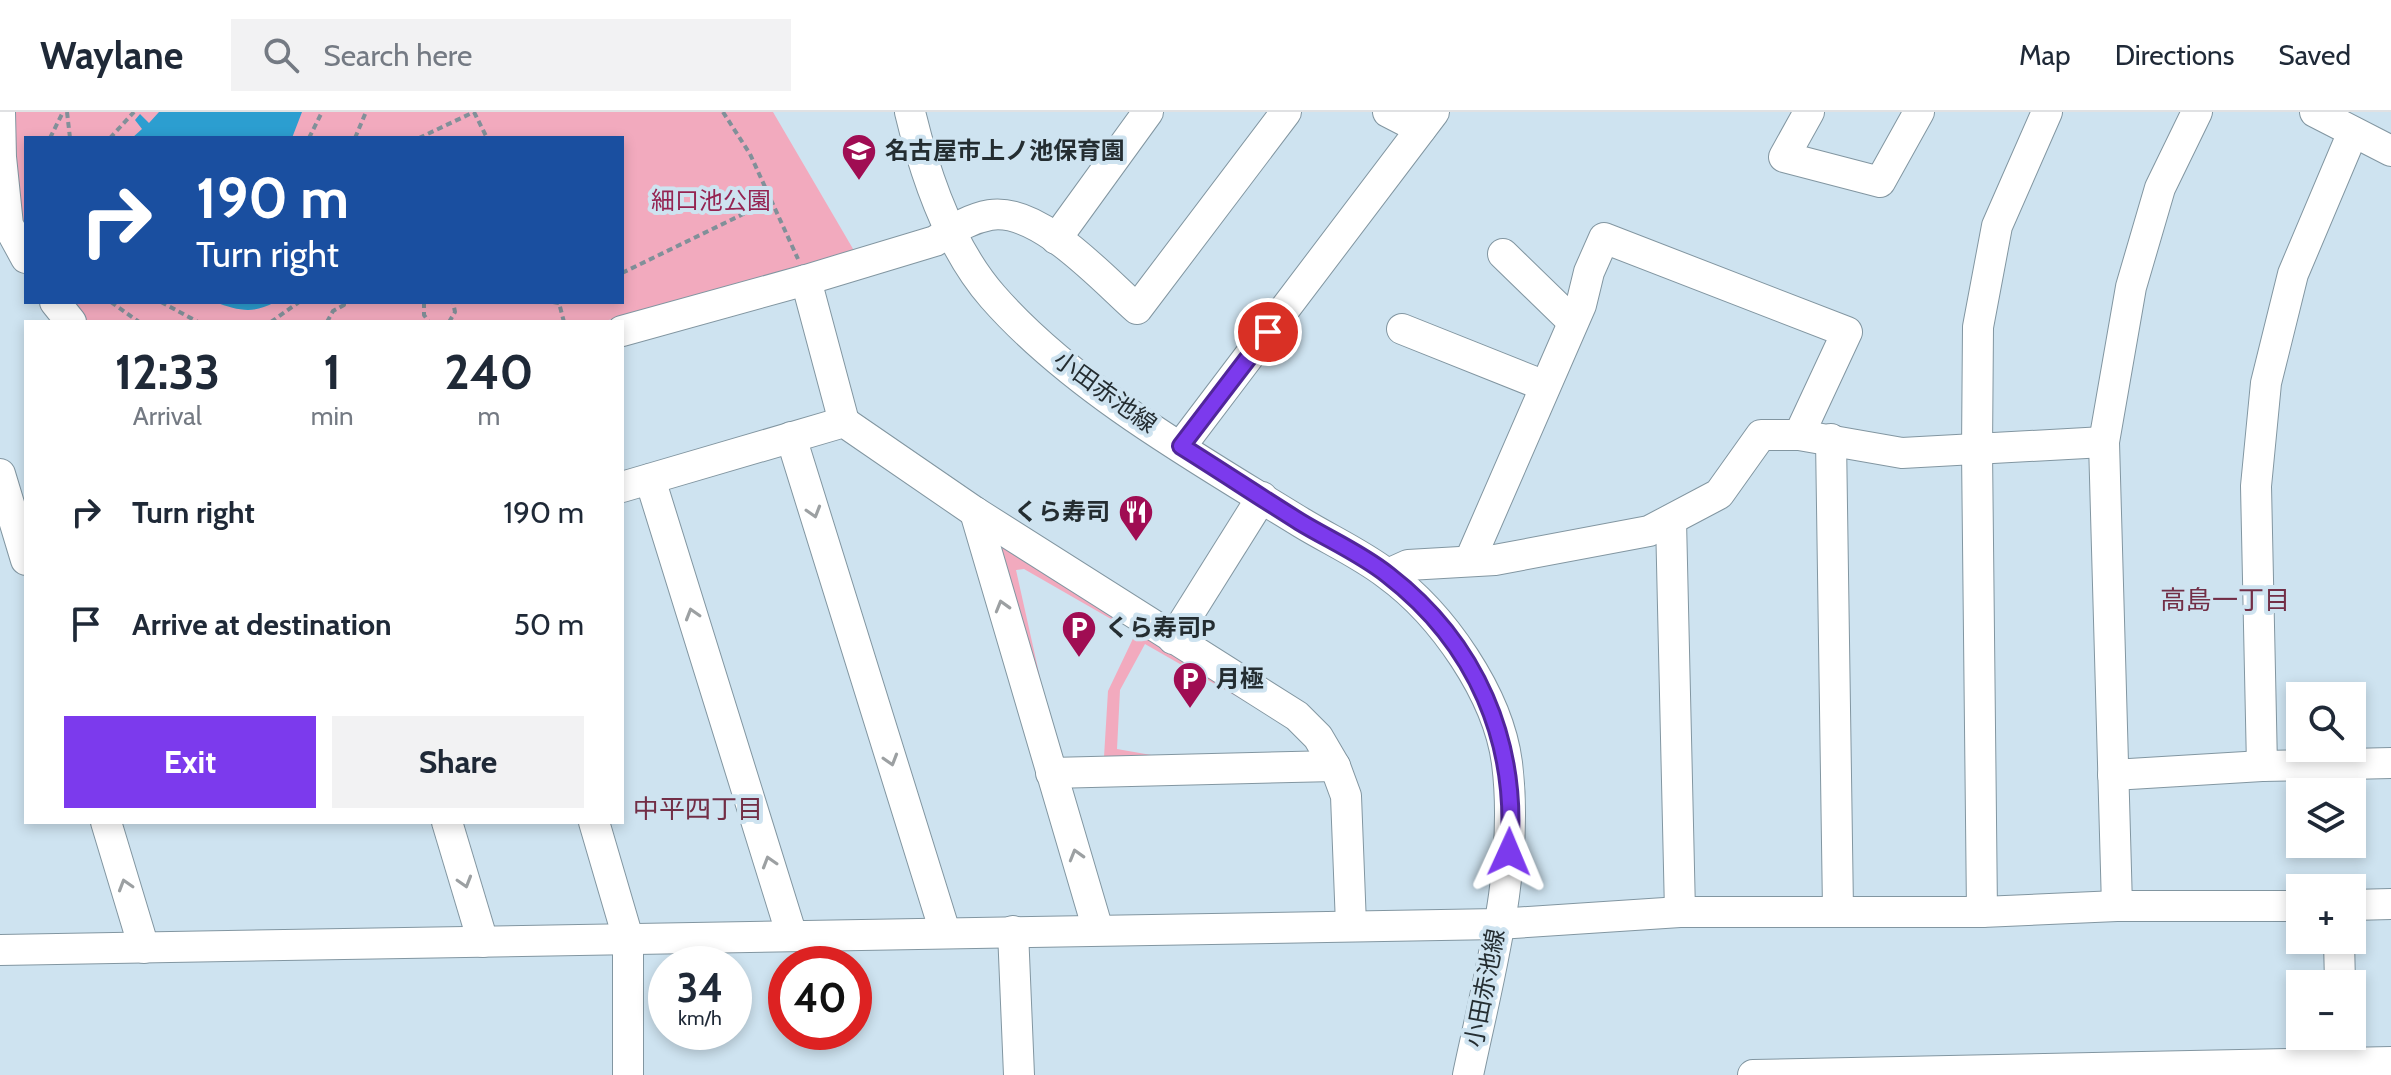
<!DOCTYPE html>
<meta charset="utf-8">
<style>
body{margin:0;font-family:Cabin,"Noto Sans JP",sans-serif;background:#f2f2f3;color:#1f2937;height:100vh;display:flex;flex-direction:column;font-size:30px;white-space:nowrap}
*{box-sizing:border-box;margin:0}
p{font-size:26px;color:#747a83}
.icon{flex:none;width:44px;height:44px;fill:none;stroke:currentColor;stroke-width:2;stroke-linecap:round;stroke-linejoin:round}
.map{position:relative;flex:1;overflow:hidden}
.drawer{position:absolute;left:24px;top:208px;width:600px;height:504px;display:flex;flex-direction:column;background:#fff;border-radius:0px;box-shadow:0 4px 12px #0003}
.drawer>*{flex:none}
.guide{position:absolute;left:24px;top:24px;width:600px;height:168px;border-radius:0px;box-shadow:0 4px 12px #0003;background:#1a4fa0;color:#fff;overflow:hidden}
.tools{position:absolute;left:2286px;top:570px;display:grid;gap:16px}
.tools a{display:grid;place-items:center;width:80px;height:80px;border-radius:0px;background:#fff;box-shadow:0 4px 12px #0003;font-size:40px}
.speed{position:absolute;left:648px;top:834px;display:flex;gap:16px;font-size:40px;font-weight:700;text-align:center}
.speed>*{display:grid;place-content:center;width:104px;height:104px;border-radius:50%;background:#fff;box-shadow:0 4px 12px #0003;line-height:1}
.speed small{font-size:20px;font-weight:400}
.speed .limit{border:12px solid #d22;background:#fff;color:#111}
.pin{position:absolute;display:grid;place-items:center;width:68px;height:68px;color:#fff;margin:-34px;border:4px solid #fff;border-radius:50%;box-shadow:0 2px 8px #0007}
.me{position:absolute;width:88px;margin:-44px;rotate:1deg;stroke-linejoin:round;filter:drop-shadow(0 0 6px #0008)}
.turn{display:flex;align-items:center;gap:28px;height:168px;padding:0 40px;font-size:36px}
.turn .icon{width:104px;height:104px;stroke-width:2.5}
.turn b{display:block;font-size:56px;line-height:68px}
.eta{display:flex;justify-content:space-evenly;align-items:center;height:136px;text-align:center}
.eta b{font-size:48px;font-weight:700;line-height:56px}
.button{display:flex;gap:16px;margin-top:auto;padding:16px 40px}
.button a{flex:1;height:92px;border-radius:0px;background:#7c3aed;color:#fff;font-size:32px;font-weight:700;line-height:92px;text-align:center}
.button a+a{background:#f2f2f3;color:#1f2937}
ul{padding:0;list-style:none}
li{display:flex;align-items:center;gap:24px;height:112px;padding:0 40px}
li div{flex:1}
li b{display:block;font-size:30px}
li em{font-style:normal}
header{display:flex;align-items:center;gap:48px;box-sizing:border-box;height:112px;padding:0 40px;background:#fff;border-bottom:2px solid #e0e1e3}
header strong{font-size:38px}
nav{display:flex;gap:44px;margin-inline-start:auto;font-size:28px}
.search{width:560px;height:72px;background:#f2f2f3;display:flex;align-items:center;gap:20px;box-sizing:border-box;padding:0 28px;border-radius:0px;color:#747a83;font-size:30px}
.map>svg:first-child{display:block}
</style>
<header>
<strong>Waylane</strong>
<div class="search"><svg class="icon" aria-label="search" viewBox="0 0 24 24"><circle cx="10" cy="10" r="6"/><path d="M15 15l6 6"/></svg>Search here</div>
<nav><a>Map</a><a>Directions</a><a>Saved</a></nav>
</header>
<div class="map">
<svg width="2391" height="963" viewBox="0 0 2391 963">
<rect width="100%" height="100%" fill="#cee3f0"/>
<g fill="#f2aabe">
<polygon points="0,0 773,0 856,142 601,210 81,210 64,190 622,190 622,26 26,26 26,124 19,113"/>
<polygon points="1007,430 1121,504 1118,511 1024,457 1016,458 1059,651 1104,645 1108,579 1139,514 1300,618 1295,618 1145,532 1120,578 1117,637 1191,650 1061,653 1056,649 995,442"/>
</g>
<g fill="#2c9ed0">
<polygon points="159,0 302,0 292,26 132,26 142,17 135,8 140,2 149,11"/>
<path d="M 214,190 L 275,190 C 251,203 239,198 214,190 Z"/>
</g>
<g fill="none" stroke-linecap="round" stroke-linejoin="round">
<g stroke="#8296a1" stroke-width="32">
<g id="minor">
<polyline points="0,0 1,45 8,113 26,146"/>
<path d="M 910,0 C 925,63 949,135 993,185 C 1073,276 1198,347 1302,411 C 1330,428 1361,442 1387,462 C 1442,502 1498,582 1507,651 C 1520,754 1489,863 1468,963"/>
<polyline points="1388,0 1421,17"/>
<polyline points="1809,0 1784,45 1880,70 1919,0"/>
<polyline points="2315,0 2391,39"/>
<polyline points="1056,127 1148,0"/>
<polyline points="1503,142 1573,210"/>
<polyline points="806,168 844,310"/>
<polyline points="55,190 71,210"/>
<polyline points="1402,217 1545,274"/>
<path d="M 622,219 L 806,168 L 935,129 C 953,118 968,107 990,103 C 1039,95 1103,167 1137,197 L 1286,0"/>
<polyline points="791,325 945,820"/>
<polyline points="1831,327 1838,798"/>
<polyline points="1181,334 1434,0"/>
<polyline points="0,362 26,448"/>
<polyline points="650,367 792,824"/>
<polyline points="622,375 844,310 975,400 1297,604 1318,625 1335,654 1346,684 1351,813"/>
<polyline points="975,400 1098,818"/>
<polyline points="1671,408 1680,800"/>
<polyline points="1470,448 1581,193 1589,160 1604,126 1847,220 1799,323"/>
<polyline points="1388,462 1408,453 1495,448 1649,419 1719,382 1761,323 1799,323 1902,341 2104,330"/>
<polyline points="1173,527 1262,385"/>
<polyline points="2262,654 2256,374 2266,271 2293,162 2353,20"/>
<polyline points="1051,661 1335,654"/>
<polyline points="2113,663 2262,654 2391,651"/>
<polyline points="106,710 144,836"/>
<polyline points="447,710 483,830"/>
<polyline points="594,710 628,826 628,963"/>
<polyline points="2352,793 2391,792"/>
<polyline points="2117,794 2104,330 2131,175 2160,76 2197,0"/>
<polyline points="1982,800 1977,338 1978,215 1997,114 2047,0"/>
<polyline points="1013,819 1019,963"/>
<polyline points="2339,828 2340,872"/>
<polyline points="0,838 1498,812 1680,800 1982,800 2117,794 2300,794"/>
<polyline points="1753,963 2391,950"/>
</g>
</g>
<g stroke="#819099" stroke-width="4" stroke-dasharray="6 4" stroke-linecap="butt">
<polyline points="67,0 70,26"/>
<polyline points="474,0 487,26"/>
<polyline points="723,0 750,42 798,147"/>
<polyline points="50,26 63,0"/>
<polyline points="110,26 134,0"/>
<polyline points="309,26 322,0"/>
<polyline points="355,26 366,0"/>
<polyline points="419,26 474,0"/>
<polyline points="622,161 772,88"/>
<polyline points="111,190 139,210"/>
<polyline points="161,190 198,210"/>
<polyline points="424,190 424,203 429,210"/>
<polyline points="553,190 559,191 564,210"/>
<polyline points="271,210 299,190"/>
<polyline points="327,210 333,199 344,193 344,190"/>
<polyline points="449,210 455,200 453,190"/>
</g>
<use href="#minor" stroke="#fff" stroke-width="30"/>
</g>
<defs><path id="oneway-chevron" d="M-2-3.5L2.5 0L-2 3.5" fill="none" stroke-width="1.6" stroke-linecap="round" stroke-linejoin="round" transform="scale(2)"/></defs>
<g stroke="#9ca0a2">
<use href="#oneway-chevron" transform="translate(814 400) rotate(73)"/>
<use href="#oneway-chevron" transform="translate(1002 494) rotate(-106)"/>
<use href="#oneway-chevron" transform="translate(692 502) rotate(-107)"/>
<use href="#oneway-chevron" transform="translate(891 648) rotate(73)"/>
<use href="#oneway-chevron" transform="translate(1076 743) rotate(-106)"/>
<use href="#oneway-chevron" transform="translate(769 750) rotate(-107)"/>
<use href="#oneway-chevron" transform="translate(465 770) rotate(73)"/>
<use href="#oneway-chevron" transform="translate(125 773) rotate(-107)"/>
</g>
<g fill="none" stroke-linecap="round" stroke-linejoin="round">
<g stroke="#51269a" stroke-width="20">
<path id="route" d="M 1268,220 L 1181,334 C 1221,359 1260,385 1300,410 C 1328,427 1362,442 1388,463 C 1476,531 1519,630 1509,740"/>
</g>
<use href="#route" stroke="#7c3aed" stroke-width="14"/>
</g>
<defs>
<g id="school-pin" transform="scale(1.8)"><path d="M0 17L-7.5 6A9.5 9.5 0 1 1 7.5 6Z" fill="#a00d53" stroke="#cee3f0"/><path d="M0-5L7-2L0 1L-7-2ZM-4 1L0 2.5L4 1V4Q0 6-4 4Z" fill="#fff"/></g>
<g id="restaurant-pin" transform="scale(1.8)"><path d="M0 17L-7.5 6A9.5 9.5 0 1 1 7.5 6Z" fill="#a00d53" stroke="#cee3f0"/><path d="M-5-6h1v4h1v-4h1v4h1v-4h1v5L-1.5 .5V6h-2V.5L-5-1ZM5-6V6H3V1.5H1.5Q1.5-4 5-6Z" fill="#fff"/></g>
<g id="parking-pin" transform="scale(1.8)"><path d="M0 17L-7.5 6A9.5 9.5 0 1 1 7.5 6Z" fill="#a00d53" stroke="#cee3f0"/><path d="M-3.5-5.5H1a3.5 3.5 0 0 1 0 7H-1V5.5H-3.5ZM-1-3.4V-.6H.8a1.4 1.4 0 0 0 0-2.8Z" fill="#fff"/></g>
</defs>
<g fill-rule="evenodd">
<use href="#school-pin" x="859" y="39"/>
<use href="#restaurant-pin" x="1136" y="400"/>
<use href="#parking-pin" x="1079" y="516"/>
<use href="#parking-pin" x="1190" y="567"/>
</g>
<g text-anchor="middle" stroke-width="8" stroke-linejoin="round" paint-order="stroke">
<g font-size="24" font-weight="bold" fill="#242d31" stroke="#cee3f0" text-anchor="start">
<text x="885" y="47">名古屋市上ノ池保育園</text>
<text x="1110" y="408" text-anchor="end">くら寿司</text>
<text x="1105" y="524">くら寿司P</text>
<text x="1216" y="575">月極</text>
</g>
<g font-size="24" fill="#952452" stroke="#cee3f0">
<text x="711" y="97">細口池公園</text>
</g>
<g font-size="24" fill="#242d31" stroke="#cee3f0">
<text transform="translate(1105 280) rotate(36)" y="8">小田赤池線</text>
<text transform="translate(1485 876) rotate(-79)" y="8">小田赤池線</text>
</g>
<g font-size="26" fill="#722e46" stroke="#cee3f0">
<text x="2225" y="497">高島一丁目</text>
<text x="698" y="706">中平四丁目</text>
</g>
</g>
</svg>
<div class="tools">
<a><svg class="icon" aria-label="search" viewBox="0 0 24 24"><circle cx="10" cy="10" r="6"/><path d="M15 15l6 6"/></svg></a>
<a><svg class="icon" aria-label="layers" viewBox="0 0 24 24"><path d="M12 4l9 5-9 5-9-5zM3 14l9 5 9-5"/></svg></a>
<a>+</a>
<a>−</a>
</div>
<div class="speed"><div>34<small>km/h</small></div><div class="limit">40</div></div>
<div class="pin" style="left:1268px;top:220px;background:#d93025"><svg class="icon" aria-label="arrive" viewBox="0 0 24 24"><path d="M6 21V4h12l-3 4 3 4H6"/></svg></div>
<svg class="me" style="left:1509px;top:740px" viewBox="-20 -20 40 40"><path d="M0-17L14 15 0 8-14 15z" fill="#7c3aed" stroke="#fff" stroke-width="4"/></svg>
<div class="guide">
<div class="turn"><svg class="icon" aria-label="right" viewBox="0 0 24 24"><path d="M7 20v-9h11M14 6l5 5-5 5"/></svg><div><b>190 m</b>Turn right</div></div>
</div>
<section class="drawer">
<div class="eta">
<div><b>12:33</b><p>Arrival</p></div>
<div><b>1</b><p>min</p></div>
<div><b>240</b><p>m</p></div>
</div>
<ul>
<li><svg class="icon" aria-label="right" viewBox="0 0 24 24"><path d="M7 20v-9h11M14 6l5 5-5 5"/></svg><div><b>Turn right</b></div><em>190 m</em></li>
<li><svg class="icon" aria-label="arrive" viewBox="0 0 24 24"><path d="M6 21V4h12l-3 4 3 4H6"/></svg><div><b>Arrive at destination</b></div><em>50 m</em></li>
</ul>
<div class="button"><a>Exit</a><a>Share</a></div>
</section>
</div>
